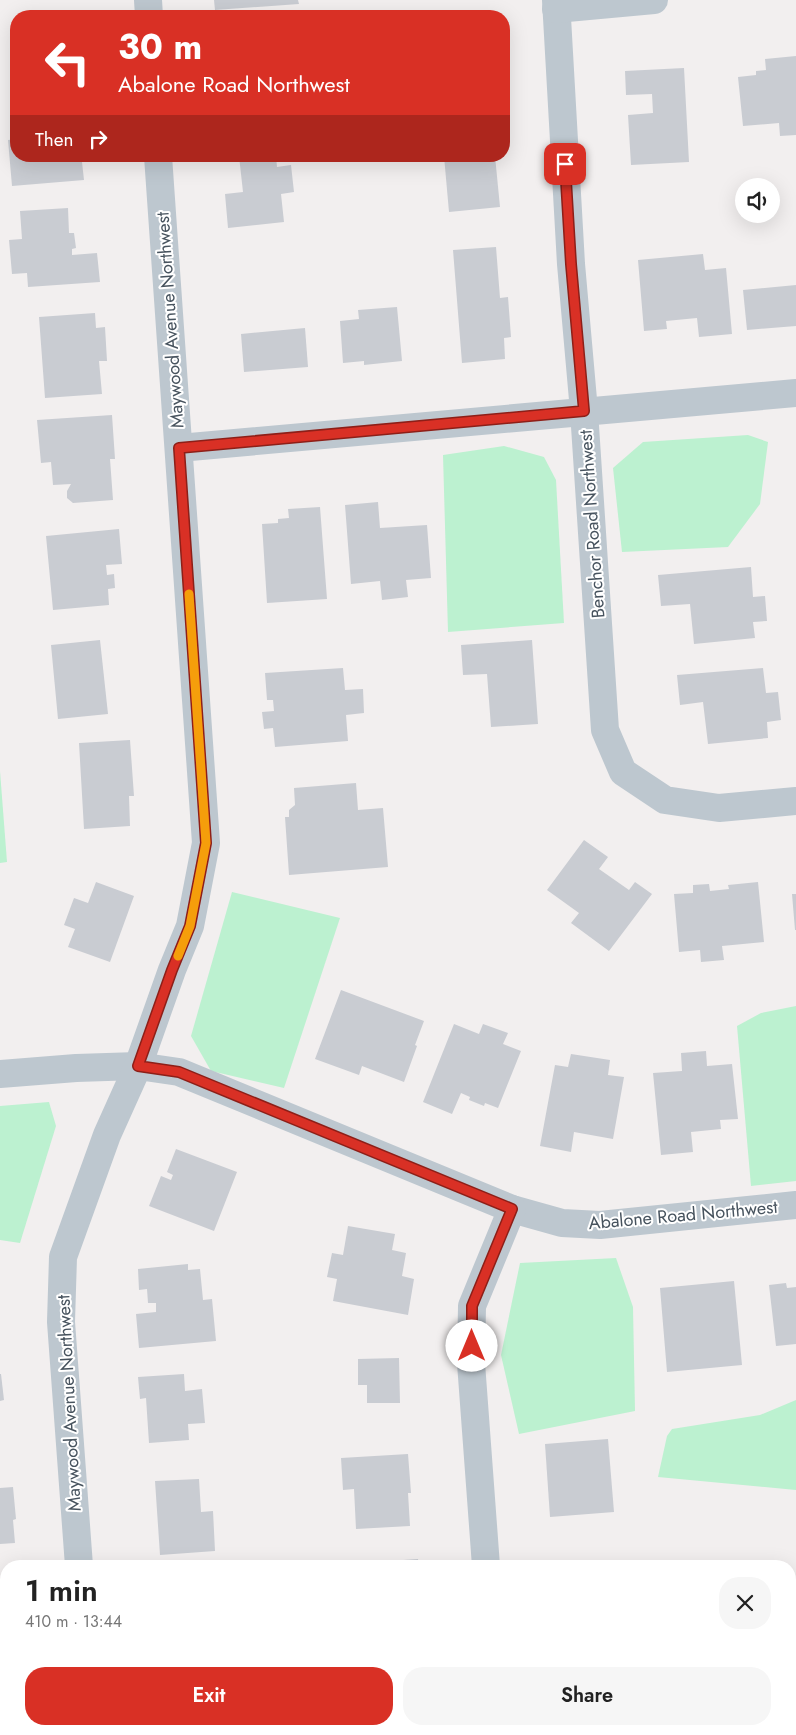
<!DOCTYPE html>
<meta charset="utf-8">
<style>
body{margin:0;font-family:Jost,sans-serif;background:#f6f6f6;color:#222;height:100vh;display:flex;flex-direction:column;font-size:19px;white-space:nowrap}
*{box-sizing:border-box;margin:0}
p{font-size:16px;color:#767676}
.icon{flex:none;width:28px;height:28px;fill:none;stroke:currentColor;stroke-width:2;stroke-linecap:round;stroke-linejoin:round}
.map{position:relative;flex:1;overflow:hidden}
.drawer{position:absolute;left:0px;top:1560px;width:796px;height:175px;display:flex;flex-direction:column;background:#fff;border-radius:20px 20px 0 0;box-shadow:0 5px 20px #0002}
.drawer>*{flex:none}
.guide{position:absolute;left:10px;top:10px;width:500px;height:152px;border-radius:20px;box-shadow:0 5px 20px #0002;background:#d93025;color:#fff;overflow:hidden}
.buttons{position:absolute;left:735px;top:178px;display:grid;gap:10px}
.buttons a{display:grid;place-items:center;width:45px;height:45px;border-radius:50%;background:#fff;box-shadow:0 5px 20px #0002;font-size:25px}
.pin{position:absolute;display:grid;place-items:center;width:42px;height:42px;color:#fff;margin:-21px;border-radius:10px;box-shadow:0 2px 8px #0006}
.me{position:absolute;width:55px;margin:-28px;rotate:0deg;stroke-linejoin:round;filter:drop-shadow(0 0 4px #0008)}
.turn{display:flex;align-items:center;gap:18px;height:105px;padding:0 25px;font-size:22px}
.turn .icon{width:65px;height:65px;stroke-width:2.5}
.turn b{display:block;font-size:35px;line-height:42px}
.then{display:flex;align-items:center;height:48px;padding:0 25px;background:#0003;gap:10px;font-size:19px}
.round{display:grid;place-items:center;flex:none;width:52px;height:52px;border-radius:20px;background:#f6f6f6}
.headline{display:flex;align-items:center;justify-content:space-between;height:85px;padding:0 25px}
h1{font-size:30px;font-weight:600;line-height:38px}
.primary-button{display:flex;gap:10px;margin-top:auto;padding:10px 25px}
.primary-button a{flex:1;height:58px;border-radius:20px;background:#d93025;color:#fff;font-size:20px;font-weight:600;line-height:58px;text-align:center}
.primary-button a+a{background:#f6f6f6;color:#222}
.map>svg:first-child{display:block}
</style>
<div class="map">
<svg width="796" height="1735" viewBox="0 0 796 1735">
<rect width="100%" height="100%" fill="#f2efef"/>
<g fill="#bcf1d0">
<polygon points="748,435 768,442 760,504 728,547 622,552 613,468 643,442"/>
<polygon points="504,446 544,457 556,480 564,623 448,632 443,455"/>
<polygon points="0,771 7,862 0,863"/>
<polygon points="232,892 340,918 284,1088 211,1071 191,1036"/>
<polygon points="796,1006 796,1181 751,1186 737,1026 761,1013"/>
<polygon points="49,1102 56,1126 20,1243 0,1240 0,1106"/>
<polygon points="616,1258 633,1307 635,1411 519,1434 501,1355 520,1263"/>
<polygon points="796,1400 796,1490 658,1477 667,1436 672,1429 760,1415"/>
</g>
<g fill="#c9ccd2">
<polygon points="214,0 298,0 299,4 215,10"/>
<polygon points="796,56 796,135 780,136 779,123 743,126 738,77 756,75 756,71 766,70 765,59"/>
<polygon points="684,68 689,162 631,165 628,115 653,113 652,94 626,95 625,71"/>
<polygon points="16,139 16,156 74,156 74,162 82,162 84,180 12,186 8,140"/>
<polygon points="239,156 276,156 277,167 291,165 294,192 281,194 284,222 228,228 225,194 243,192"/>
<polygon points="444,156 495,156 500,207 449,212"/>
<polygon points="68,208 69,233 74,233 76,248 72,249 72,255 97,253 100,282 28,287 27,273 12,274 9,240 22,239 20,211"/>
<polygon points="496,247 500,298 508,297 511,337 504,338 505,359 462,363 453,250"/>
<polygon points="703,254 705,270 726,268 732,334 699,337 697,318 666,321 667,329 644,331 638,260"/>
<polygon points="796,285 796,326 747,330 743,290"/>
<polygon points="397,307 402,361 364,365 364,361 343,363 340,321 359,319 358,310"/>
<polygon points="95,313 96,328 105,327 107,361 99,361 102,394 45,398 39,317"/>
<polygon points="305,328 308,367 244,372 241,334"/>
<polygon points="112,415 115,459 110,459 113,500 73,503 67,498 67,491 71,484 53,485 51,462 41,463 37,420"/>
<polygon points="378,502 380,528 427,525 431,578 406,580 408,597 382,600 380,581 351,584 345,505"/>
<polygon points="320,507 327,599 267,603 262,524 278,523 278,519 289,518 288,509"/>
<polygon points="119,529 122,564 106,565 107,575 114,574 115,588 108,589 109,605 53,610 46,536"/>
<polygon points="751,567 753,597 765,596 767,621 753,622 755,638 694,644 690,604 661,606 658,575"/>
<polygon points="100,640 108,714 58,719 51,645"/>
<polygon points="532,640 538,724 491,727 487,674 463,675 461,645"/>
<polygon points="343,668 345,690 363,689 364,713 346,715 348,741 275,747 273,728 264,729 262,712 274,711 273,700 267,700 265,673"/>
<polygon points="763,668 766,693 778,692 781,720 767,722 768,738 708,744 703,702 680,705 677,675"/>
<polygon points="130,740 134,796 129,796 130,826 84,829 79,743"/>
<polygon points="356,783 358,810 383,808 388,867 289,875 285,817 289,817 289,810 295,805 294,788"/>
<polygon points="584,840 608,857 599,869 629,890 635,882 652,894 609,951 571,923 579,913 547,890"/>
<polygon points="96,882 134,896 110,962 68,947 75,929 64,925 74,898 88,903"/>
<polygon points="758,882 764,942 722,946 724,960 701,962 700,950 679,952 674,894 693,893 693,885 709,884 710,891 729,889 728,885"/>
<polygon points="792,894 796,894 796,930 795,930"/>
<polygon points="341,990 424,1021 415,1045 417,1046 404,1082 362,1066 359,1075 315,1059"/>
<polygon points="454,1024 479,1034 483,1024 508,1033 503,1044 521,1051 498,1108 485,1103 484,1106 469,1100 470,1097 461,1093 452,1114 423,1102"/>
<polygon points="706,1051 707,1066 732,1064 738,1119 720,1120 721,1129 691,1132 693,1152 661,1155 653,1073 682,1071 681,1053"/>
<polygon points="571,1054 610,1060 608,1075 624,1077 613,1139 574,1132 571,1152 540,1146 555,1065 568,1067"/>
<polygon points="176,1149 237,1172 214,1231 149,1206 161,1176 171,1180 173,1175 167,1172"/>
<polygon points="348,1226 395,1234 392,1250 406,1253 402,1276 414,1279 408,1315 333,1301 337,1279 327,1277 332,1253 343,1255"/>
<polygon points="188,1264 188,1270 200,1269 203,1300 212,1299 216,1341 139,1348 136,1314 156,1312 156,1303 148,1303 147,1289 139,1290 138,1269"/>
<polygon points="734,1281 742,1365 667,1372 660,1288"/>
<polygon points="786,1283 787,1288 796,1287 796,1344 776,1346 769,1285"/>
<polygon points="399,1358 400,1403 367,1403 367,1385 358,1385 358,1359"/>
<polygon points="0,1374 1,1374 4,1400 0,1401"/>
<polygon points="184,1374 185,1391 202,1389 205,1423 188,1424 189,1440 149,1443 146,1398 140,1399 138,1377"/>
<polygon points="608,1439 614,1512 550,1517 545,1444"/>
<polygon points="408,1454 411,1493 408,1493 410,1526 356,1529 354,1489 343,1490 341,1458"/>
<polygon points="199,1479 201,1512 213,1511 215,1551 160,1555 155,1481"/>
<polygon points="13,1487 16,1519 13,1520 15,1543 0,1544 0,1488"/>
<polygon points="418,1559 419,1566 360,1566 359,1563"/>
<polygon points="0,1584 1,1584 6,1635 6,1650 0,1650"/>
<polygon points="6,1690 6,1729 19,1729 19,1735 0,1735 0,1691"/>
<polygon points="171,1729 255,1729 256,1735 172,1735"/>
<polygon points="332,1729 401,1729 402,1735 348,1735 348,1730 332,1732"/>
<polygon points="567,1729 636,1729 636,1734 567,1735"/>
</g>
<g fill="none" stroke-linecap="round" stroke-linejoin="round">
<g stroke="#bdc7cf" stroke-width="28">
<polyline points="148,0 149,16"/>
<polyline points="556,0 571,264 584,411 605,730 623,772 665,800 719,808 796,801"/>
<polyline points="556,9 654,0"/>
<polyline points="179,448 796,393"/>
<polyline points="0,1074 76,1068 138,1066 179,1072 512,1209 562,1223 600,1225 796,1205"/>
<polyline points="79,1566 61,1322 63,1257 107,1135 138,1066 172,970 190,926 206,843 158,156"/>
<polyline points="486,1566 471,1363 472,1306 512,1209"/>
<polyline points="92,1729 92,1735"/>
<polyline points="498,1729 498,1735"/>
</g>
</g>
<g fill="none" stroke-linecap="round" stroke-linejoin="round">
<g stroke="#8d1f18" stroke-width="12">
<polyline id="route" points="472,1346 472,1306 512,1209 179,1072 138,1066 172,970 190,926 206,843 179,448 584,411 571,264 565,164"/>
</g>
<use href="#route" stroke="#d93025" stroke-width="9"/>
<polyline stroke="#f59e0b" stroke-width="9" points="178,956 190,926 206,843 189,594"/>
</g>
<g text-anchor="middle" stroke-width="4" stroke-linejoin="round" paint-order="stroke">
<g font-size="18" fill="#47535e" stroke="#fff">
<text transform="translate(170 320) rotate(-94)" y="6">Maywood Avenue Northwest</text>
<text transform="translate(592 524) rotate(-94)" y="6">Benchor Road Northwest</text>
<text transform="translate(683 1215) rotate(-5)" y="6">Abalone Road Northwest</text>
<text transform="translate(69 1403) rotate(-93)" y="6">Maywood Avenue Northwest</text>
</g>
</g>
</svg>
<div class="buttons">
<a><svg class="icon" aria-label="sound" viewBox="0 0 24 24"><path d="M4 9h4l5-4v14l-5-4H4zM17 9q2 3 0 6"/></svg></a>
</div>
<div class="pin" style="left:565px;top:164px;background:#d93025"><svg class="icon" aria-label="arrive" viewBox="0 0 24 24"><path d="M6 21V4h12l-3 4 3 4H6"/></svg></div>
<svg class="me" style="left:472px;top:1346px" viewBox="-20 -20 40 40"><circle r="19" fill="#fff"/><path d="M0-13L10 11 0 6-10 11z" fill="#d93025"/></svg>
<div class="guide">
<div class="turn"><svg class="icon" aria-label="left" viewBox="0 0 24 24"><path d="M17 20v-9H6M10 6l-5 5 5 5"/></svg><div><b>30 m</b>Abalone Road Northwest</div></div>
<div class="then">Then<svg class="icon" aria-label="right" viewBox="0 0 24 24"><path d="M7 20v-9h11M14 6l5 5-5 5"/></svg></div>
</div>
<section class="drawer">
<div class="headline"><div><h1>1 min</h1><p>410 m · 13:44</p></div><a class="round"><svg class="icon" aria-label="close" viewBox="0 0 24 24"><path d="M6 6l12 12M18 6L6 18"/></svg></a></div>
<div class="primary-button"><a>Exit</a><a>Share</a></div>
</section>
</div>
